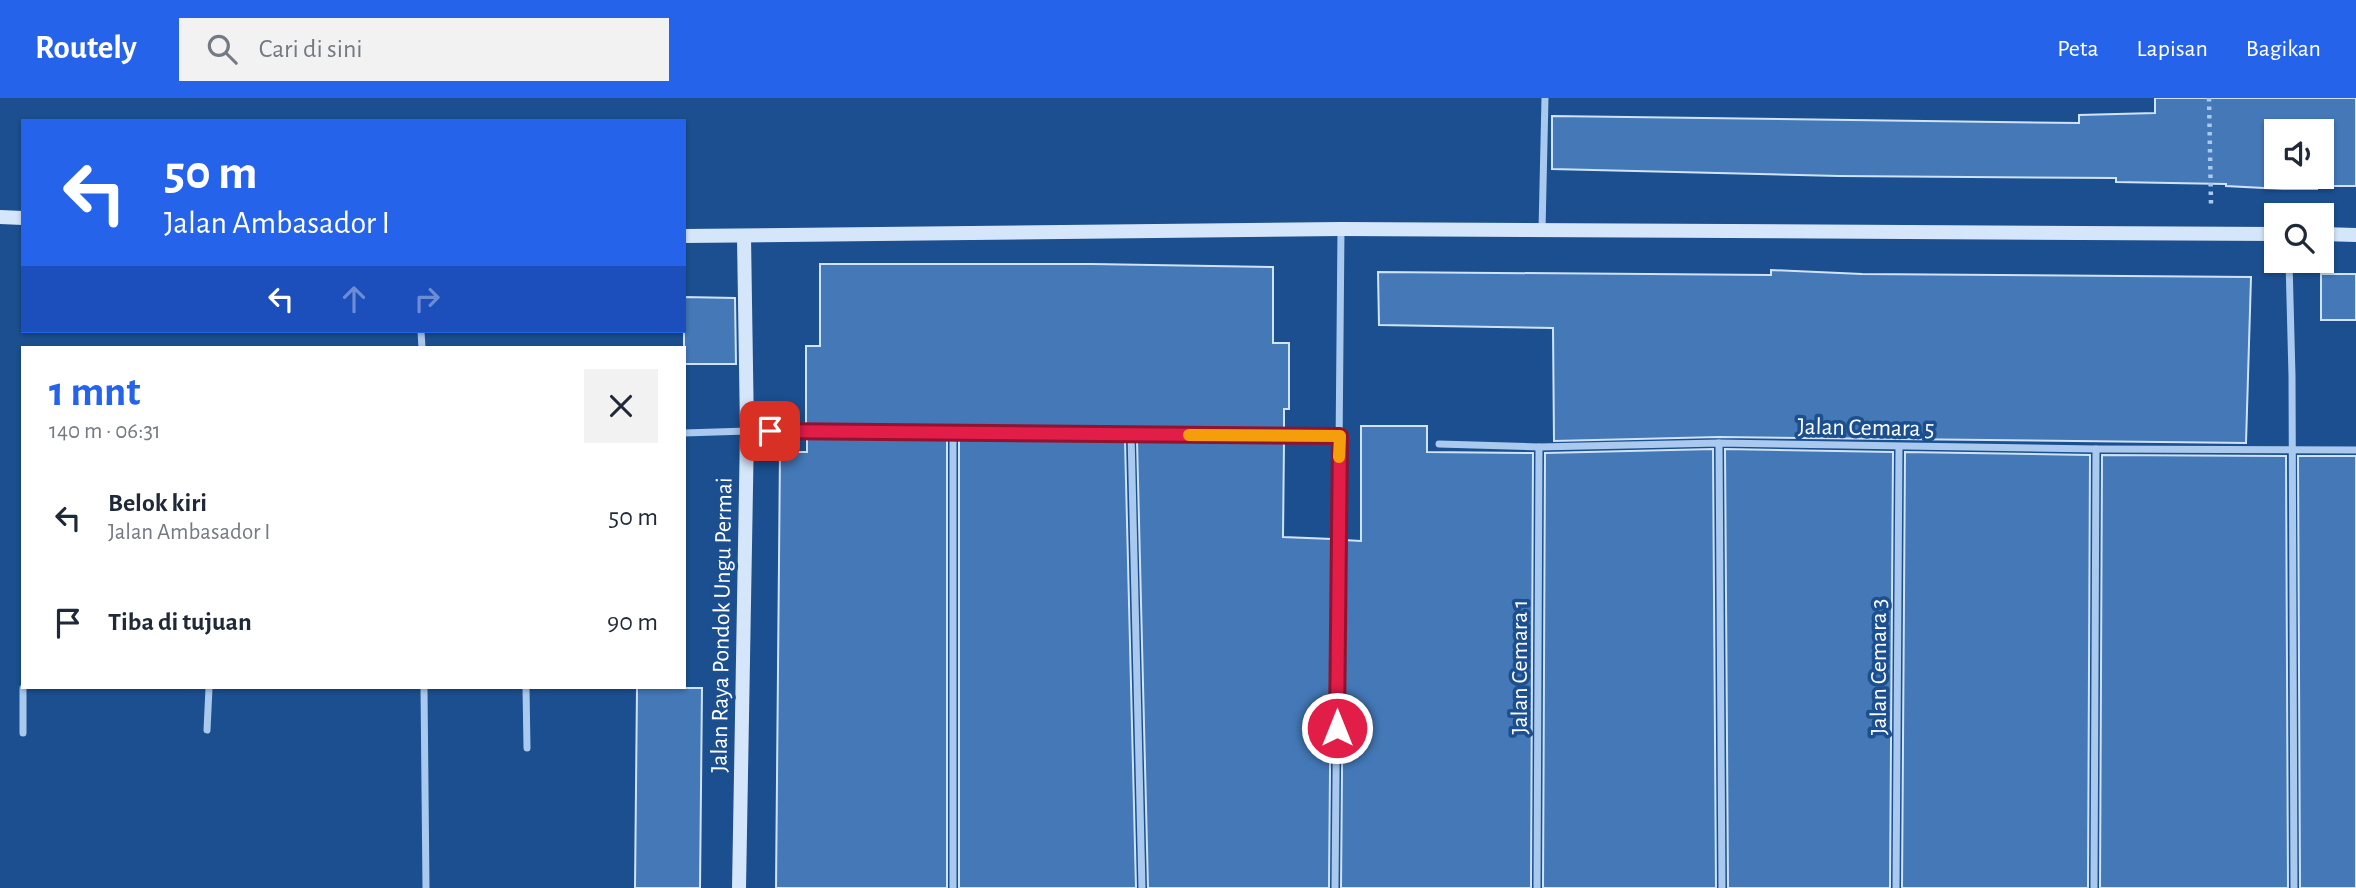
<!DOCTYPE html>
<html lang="id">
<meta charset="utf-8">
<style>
body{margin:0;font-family:"Alegreya Sans",sans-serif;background:#f2f2f3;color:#1f2937;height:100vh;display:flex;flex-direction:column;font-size:26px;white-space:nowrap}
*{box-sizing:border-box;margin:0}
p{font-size:23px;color:#747a83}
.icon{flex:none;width:38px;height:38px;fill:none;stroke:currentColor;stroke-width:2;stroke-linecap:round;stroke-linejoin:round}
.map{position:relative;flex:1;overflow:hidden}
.sheet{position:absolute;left:21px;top:248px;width:665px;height:343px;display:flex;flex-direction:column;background:#fff;border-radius:0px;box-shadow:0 2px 5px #0004}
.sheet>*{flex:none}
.top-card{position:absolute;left:21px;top:21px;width:665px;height:214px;border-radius:0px;box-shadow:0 2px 5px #0004;background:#2563eb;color:#fff;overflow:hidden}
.controls{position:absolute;left:2264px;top:21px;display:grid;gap:14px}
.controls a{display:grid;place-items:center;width:70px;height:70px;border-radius:0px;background:#fff;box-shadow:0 2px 5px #0004;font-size:35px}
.pin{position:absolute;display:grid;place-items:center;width:60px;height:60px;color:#fff;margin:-30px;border-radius:14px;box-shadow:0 4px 10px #0006}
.me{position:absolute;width:77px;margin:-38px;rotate:0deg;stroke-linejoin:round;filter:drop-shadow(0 0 5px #0008)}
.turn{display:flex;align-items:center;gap:24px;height:147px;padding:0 28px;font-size:32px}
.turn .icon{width:91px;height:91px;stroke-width:2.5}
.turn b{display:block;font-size:49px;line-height:60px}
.lanes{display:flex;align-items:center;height:66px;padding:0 28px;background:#0003;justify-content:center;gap:35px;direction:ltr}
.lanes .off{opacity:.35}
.round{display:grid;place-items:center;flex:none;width:74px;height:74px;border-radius:0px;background:#f2f2f3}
.overview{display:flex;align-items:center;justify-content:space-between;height:119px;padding:0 28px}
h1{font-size:42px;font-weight:600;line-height:52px;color:#2563eb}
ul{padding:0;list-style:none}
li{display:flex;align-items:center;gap:21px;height:105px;padding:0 28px}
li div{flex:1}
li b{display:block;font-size:26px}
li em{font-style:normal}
header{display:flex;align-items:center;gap:42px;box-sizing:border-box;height:98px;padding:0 35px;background:#2563eb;color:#fff}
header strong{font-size:33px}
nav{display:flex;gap:38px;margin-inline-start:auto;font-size:24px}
.search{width:490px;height:63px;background:#f2f2f3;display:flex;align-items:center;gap:18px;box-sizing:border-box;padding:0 24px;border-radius:0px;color:#747a83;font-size:26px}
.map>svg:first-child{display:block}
</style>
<header>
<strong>Routely</strong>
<div class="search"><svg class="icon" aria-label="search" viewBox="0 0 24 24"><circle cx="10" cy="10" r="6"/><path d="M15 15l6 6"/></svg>Cari di sini</div>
<nav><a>Peta</a><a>Lapisan</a><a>Bagikan</a></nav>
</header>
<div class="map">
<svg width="2356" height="790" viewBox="0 0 2356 790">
<rect width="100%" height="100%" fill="#1b4f8f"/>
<g fill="#4478b7" stroke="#cfe3fa" stroke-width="2" fill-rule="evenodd">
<path d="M 2155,0 L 2356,0 L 2356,88 L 2317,88 L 2317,91 L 2283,91 L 2226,88 L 2226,86 L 2116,84 L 2116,80 L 1839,78 L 1552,71 L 1552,18 L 2079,25 L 2079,17 L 2155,15 ZM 2277,33 L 2322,33 L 2322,79 L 2277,79 Z"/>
<polygon points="820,166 1092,166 1273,169 1273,245 1289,245 1289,311 1284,311 1284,331 806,327 806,248 820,248"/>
<polygon points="1771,172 1862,176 2251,179 2246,345 1719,339 1554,343 1553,230 1379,227 1378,174 1771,177"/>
<rect x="2321" y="176" width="35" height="46"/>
<polygon points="684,199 735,200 736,266 684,266"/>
<polygon points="1361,328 1427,328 1427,354 1533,355 1531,790 1341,790 1344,442 1361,443"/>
<polygon points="807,340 947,341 947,790 776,790 780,354 807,354"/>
<polygon points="959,341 1125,342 1136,790 959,790"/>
<polygon points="1137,342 1284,344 1283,439 1332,441 1329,790 1148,790"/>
<polygon points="1713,351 1716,790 1543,790 1545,355"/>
<polygon points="1725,351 1893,354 1890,790 1728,790"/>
<polygon points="1905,354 2090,357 2088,790 1902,790"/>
<polygon points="2102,357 2286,358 2288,790 2100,790"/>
<polygon points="2298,358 2356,358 2356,790 2300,790"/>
<polygon points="637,590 702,590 700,790 635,790"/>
</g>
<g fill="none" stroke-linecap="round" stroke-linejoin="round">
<polyline stroke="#a9c9ee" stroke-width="4.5" stroke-dasharray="3.5 5" stroke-linecap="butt" points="2209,0 2211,106"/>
<g stroke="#a9c9ee" stroke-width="7">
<polyline points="1542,132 1545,0"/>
<polyline points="2289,163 2292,278 2294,790"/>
<polyline points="421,233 422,250"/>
<polyline points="684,335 747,333 1340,338"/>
<polyline points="953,335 953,790"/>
<polyline points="1131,336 1142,790"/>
<polyline points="1719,345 1722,790"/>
<polyline points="1439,346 1539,349 1719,345 2096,351 2356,352"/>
<polyline points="23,590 23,635"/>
<polyline points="424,590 426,790"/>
<polyline points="526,590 527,650"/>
<polyline points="207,632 209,590"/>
<polyline points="1335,790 1341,131"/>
<polyline points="1537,790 1539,349"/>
<polyline points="1896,790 1899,349"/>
<polyline points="2094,790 2096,351"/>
</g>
<g stroke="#d6e6fa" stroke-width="14">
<polyline points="0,119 23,120"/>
<polyline points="2322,136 2356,137"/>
<polyline points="684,138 1341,131 2277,136"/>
<polyline points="739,790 747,333 744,139"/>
</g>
</g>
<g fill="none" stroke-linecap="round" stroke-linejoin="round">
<g stroke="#92132f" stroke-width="18">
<polyline id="route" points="770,333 1340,338 1337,630"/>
</g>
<use href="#route" stroke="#e11d48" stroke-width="12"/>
<polyline stroke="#f59e0b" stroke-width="12" points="1189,337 1340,338 1339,359"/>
</g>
<g text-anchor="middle" stroke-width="7" stroke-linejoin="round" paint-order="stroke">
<g font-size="24" fill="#fff" stroke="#1b4f8f">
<text transform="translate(1866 329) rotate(1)" y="8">Jalan Cemara 5</text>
<text transform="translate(721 527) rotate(-89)" y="8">Jalan Raya Pondok Ungu Permai</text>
<text transform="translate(1519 569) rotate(-90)" y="8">Jalan Cemara 1</text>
<text transform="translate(1878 569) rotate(-90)" y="8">Jalan Cemara 3</text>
</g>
</g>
</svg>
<div class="controls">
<a><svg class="icon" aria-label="sound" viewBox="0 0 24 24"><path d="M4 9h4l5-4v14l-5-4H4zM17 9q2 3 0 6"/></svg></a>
<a><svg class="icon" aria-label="search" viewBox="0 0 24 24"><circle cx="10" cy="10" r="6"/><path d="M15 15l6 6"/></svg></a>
</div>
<div class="pin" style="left:770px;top:333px;background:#d93025"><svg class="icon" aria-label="arrive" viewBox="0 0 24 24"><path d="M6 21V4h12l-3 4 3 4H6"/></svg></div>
<svg class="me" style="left:1337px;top:630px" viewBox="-20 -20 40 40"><circle r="17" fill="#e11d48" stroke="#fff" stroke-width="3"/><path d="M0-11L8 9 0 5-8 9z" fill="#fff"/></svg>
<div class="top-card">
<div class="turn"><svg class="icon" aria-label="left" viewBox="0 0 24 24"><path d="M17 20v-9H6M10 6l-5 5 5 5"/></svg><div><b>50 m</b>Jalan Ambasador I</div></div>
<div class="lanes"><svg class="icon" aria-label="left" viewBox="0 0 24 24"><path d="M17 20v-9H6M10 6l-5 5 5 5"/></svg><svg class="icon off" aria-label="ahead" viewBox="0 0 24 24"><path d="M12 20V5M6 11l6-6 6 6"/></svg><svg class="icon off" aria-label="right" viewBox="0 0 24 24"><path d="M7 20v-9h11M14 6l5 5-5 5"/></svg></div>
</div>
<section class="sheet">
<div class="overview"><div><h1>1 mnt</h1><p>140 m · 06:31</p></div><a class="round"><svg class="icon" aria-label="close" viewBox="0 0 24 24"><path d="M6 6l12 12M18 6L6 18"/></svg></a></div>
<ul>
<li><svg class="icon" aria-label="left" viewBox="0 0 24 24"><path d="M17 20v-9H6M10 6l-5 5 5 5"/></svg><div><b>Belok kiri</b><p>Jalan Ambasador I</p></div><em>50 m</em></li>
<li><svg class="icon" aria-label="arrive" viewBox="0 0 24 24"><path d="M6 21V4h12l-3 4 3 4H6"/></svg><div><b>Tiba di tujuan</b></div><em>90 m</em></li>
</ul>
</section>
</div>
